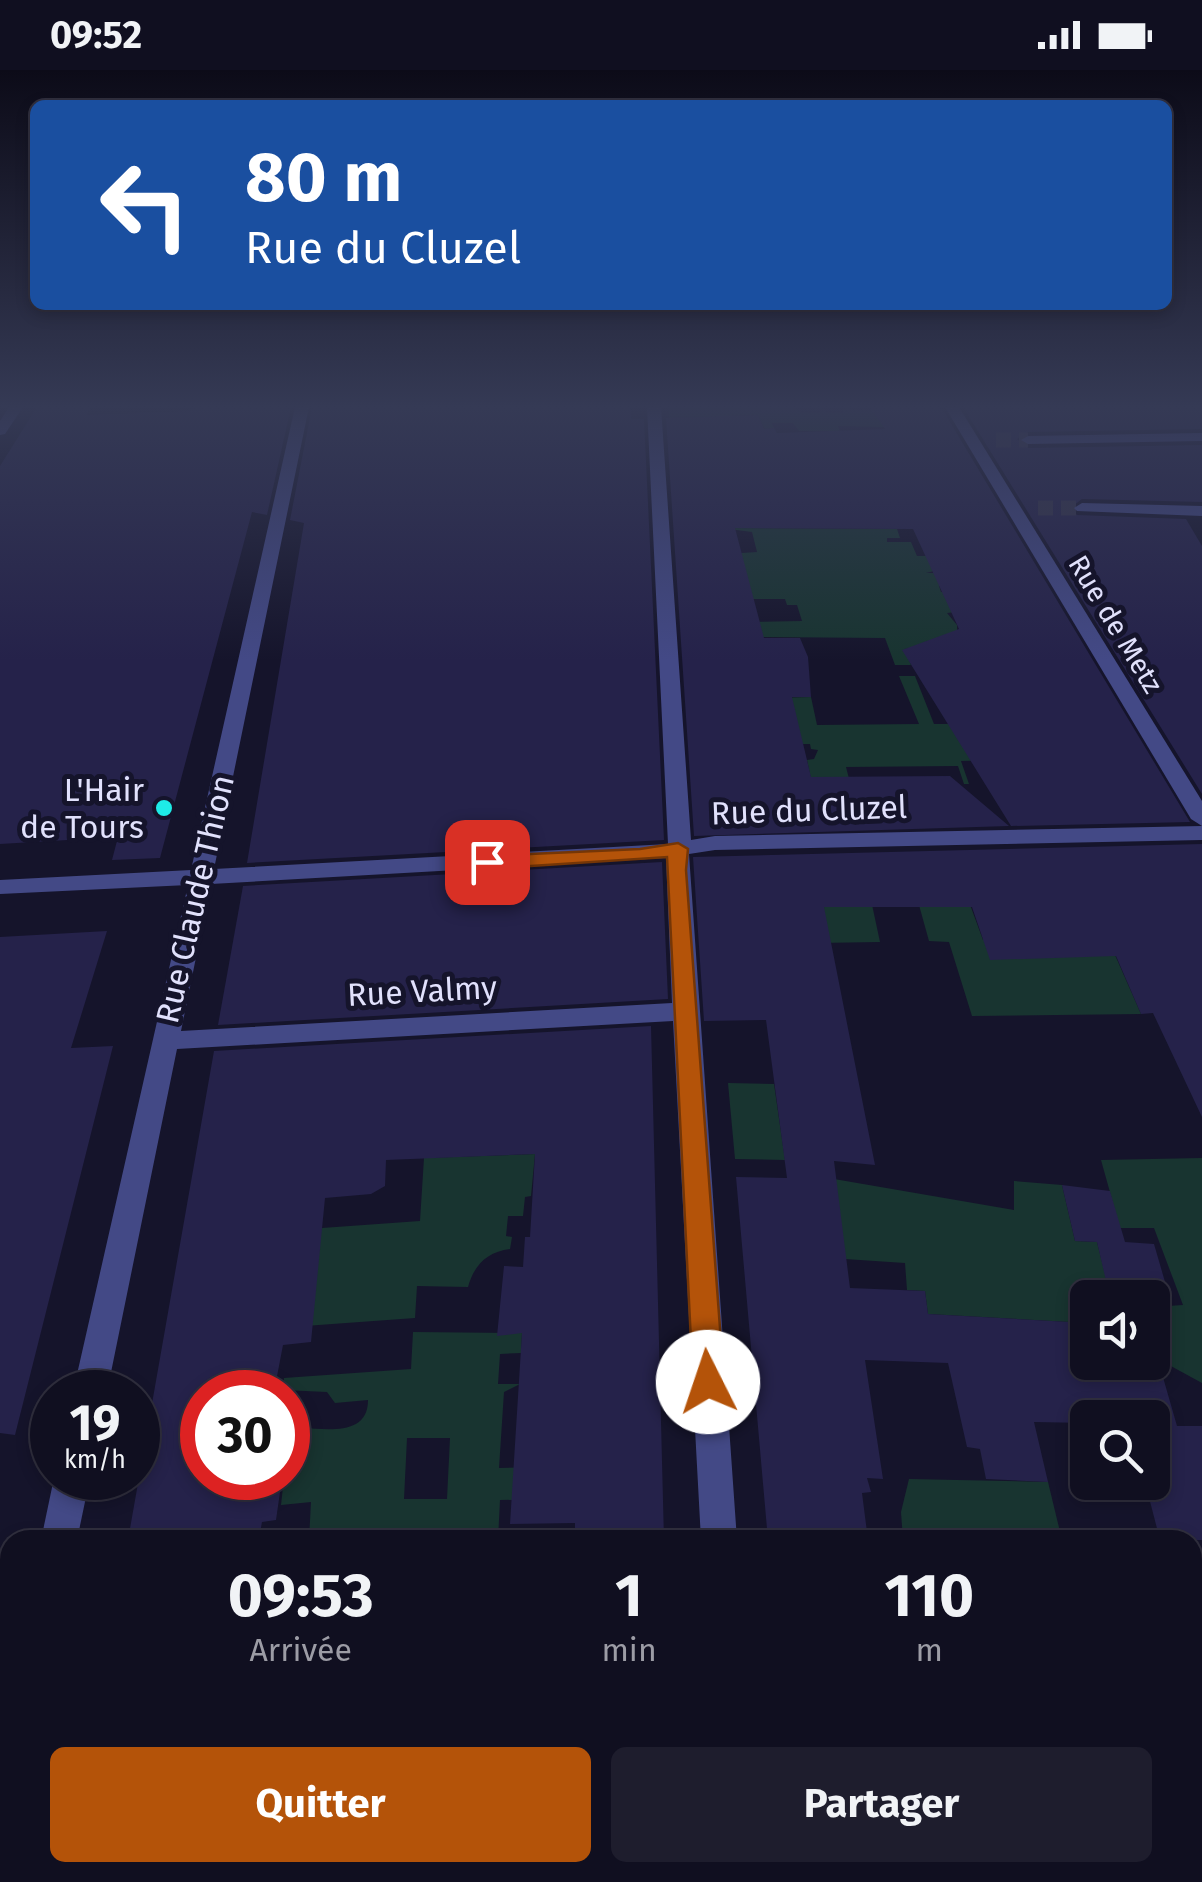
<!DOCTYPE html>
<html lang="fr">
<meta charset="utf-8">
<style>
body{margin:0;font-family:"Fira Sans",sans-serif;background:#1e1d2d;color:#f1f3f6;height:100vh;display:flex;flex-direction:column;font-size:38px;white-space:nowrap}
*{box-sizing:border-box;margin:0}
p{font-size:32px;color:#9c9ca5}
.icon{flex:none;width:55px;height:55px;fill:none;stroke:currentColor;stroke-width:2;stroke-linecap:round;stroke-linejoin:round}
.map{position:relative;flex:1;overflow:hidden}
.details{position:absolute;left:0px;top:1460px;width:1202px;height:352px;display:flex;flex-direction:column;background:#100f20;border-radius:30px 30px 0 0;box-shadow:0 5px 15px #0003,0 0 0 2px #302f3e}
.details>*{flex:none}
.banner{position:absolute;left:30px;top:30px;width:1142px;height:210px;border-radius:15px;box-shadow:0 5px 15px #0003,0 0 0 2px #302f3e;background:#1a4fa0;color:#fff;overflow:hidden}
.buttons{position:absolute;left:1070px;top:1210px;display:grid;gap:20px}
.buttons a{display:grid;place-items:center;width:100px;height:100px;border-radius:15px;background:#100f20;box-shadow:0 5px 15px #0003,0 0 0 2px #302f3e;font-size:50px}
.speed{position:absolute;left:30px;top:1300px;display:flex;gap:20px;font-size:50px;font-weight:700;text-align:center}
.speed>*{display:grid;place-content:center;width:130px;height:130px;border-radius:50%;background:#100f20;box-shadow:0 5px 15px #0003,0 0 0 2px #302f3e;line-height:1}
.speed small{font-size:25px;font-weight:400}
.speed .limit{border:15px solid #d22;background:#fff;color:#111}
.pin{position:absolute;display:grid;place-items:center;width:85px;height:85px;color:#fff;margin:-42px;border-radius:20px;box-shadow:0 5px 15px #0006}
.me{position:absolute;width:110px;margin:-55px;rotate:356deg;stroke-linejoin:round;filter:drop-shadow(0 0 8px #0008)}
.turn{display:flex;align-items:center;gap:35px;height:210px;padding:0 50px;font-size:45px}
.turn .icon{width:130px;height:130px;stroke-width:2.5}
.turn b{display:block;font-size:70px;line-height:85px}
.eta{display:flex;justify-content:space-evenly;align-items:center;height:170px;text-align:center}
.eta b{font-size:60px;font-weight:700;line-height:70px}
.action{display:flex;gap:20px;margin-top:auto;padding:20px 50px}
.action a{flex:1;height:115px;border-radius:15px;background:#b45309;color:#fff;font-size:40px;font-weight:700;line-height:115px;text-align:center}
.action a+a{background:#1e1d2d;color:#f1f3f6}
.status{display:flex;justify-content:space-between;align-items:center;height:70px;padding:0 50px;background:#100f20;direction:ltr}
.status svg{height:28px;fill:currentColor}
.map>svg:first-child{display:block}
</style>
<div class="status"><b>09:52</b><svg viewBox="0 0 49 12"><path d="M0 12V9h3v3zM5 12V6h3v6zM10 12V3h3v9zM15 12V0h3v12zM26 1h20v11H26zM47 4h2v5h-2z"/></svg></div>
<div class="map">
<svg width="1202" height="1812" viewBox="0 0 1202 1812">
<rect width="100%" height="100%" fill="#15142b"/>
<g fill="#183430" fill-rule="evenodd">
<polygon points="668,337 793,337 803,343 822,343 819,337 828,343 843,343 843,339 849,337 852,340 873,340 884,357 838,356 842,367 836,367 832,361 799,361 793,353 772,353 774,358 765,359 768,367 758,345 669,348"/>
<polygon points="721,458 897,459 900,468 887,468 887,472 911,472 917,486 927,486 934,501 926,503 945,503 951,516 939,516 941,522 966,522 956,542 947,543 957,555 957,568 1001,690 961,691 969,714 964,714 958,696 846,697 854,728 815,728 807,690 814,689 818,680 811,679 810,674 800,674 773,628 811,627 817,655 919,654 899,606 915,606 934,654 954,654 921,577 905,579 911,595 895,595 885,568 752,567 749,552 802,551 797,535 787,535 785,529 753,529 726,484 757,482 752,462"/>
<polygon points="868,816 880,872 817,873 817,835"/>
<polygon points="965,821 983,870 1108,869 1141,944 972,946 949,872 929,871 919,835"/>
<polygon points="728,1013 774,1014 785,1090 735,1089"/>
<path d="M 535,1084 L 531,1126 L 525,1127 L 523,1146 L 508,1146 L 506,1166 L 512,1167 L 510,1179 C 487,1182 474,1195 468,1217 L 417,1216 L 415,1248 L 291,1257 L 322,1158 L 420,1151 L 424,1088 Z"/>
<polygon points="1202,1088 1202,1313 1158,1289 1153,1268 1153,1237 1183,1235 1154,1158 1120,1158 1101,1090"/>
<polygon points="834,1109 1014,1140 1014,1111 1062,1115 1075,1171 1097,1172 1105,1204 1141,1227 1088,1228 1087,1253 928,1244 925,1221 907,1220 905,1193 845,1189"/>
<path d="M 413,1262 L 522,1263 L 521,1283 L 500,1284 L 498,1314 L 520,1314 L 504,1322 L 499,1398 L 539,1397 L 576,1429 L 500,1430 L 498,1470 L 309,1470 L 311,1432 L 281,1435 L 284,1408 L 288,1408 L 288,1373 L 299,1372 L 302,1358 C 328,1359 368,1366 368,1330 L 335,1333 L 327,1322 L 283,1320 L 284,1308 L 411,1299 ZM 407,1368 L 450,1368 L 447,1429 L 404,1429 Z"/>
<polygon points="909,1409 1048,1412 1062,1470 903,1470 901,1442"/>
<polygon points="1007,1802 1012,1812 798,1812 797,1803"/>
<polygon points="382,1803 382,1802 478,1803 476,1812 381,1812"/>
</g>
<g fill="#25224a">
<polygon points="37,337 91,337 86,345 191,341 193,337 291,337 267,445 252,442 160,788 112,790 118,767 0,774 0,396"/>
<polygon points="312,337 631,337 631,349 644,349 664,770 247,793 304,453 290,450"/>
<polygon points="922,337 941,337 1190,752 1011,756 902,580 959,559 913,459 735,458 764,568 800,568 808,587 811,627 792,627 811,707 950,706 1009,756 694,766 666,348 758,345 764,359 774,358 777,363 885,359 871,338"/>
<polygon points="963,337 1202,337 1202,359 1028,362 1017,369 1028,378 1202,375 1202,432 1082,429 1070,438 1077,445 1186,449 1202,476 1202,724"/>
<polygon points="1202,774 1202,1047 1153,943 1141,944 1116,886 990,890 972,837 824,837 875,1095 834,1091 850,1218 925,1221 928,1244 1088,1253 1088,1292 1152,1292 1152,1269 1177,1356 1202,1356 1202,1470 1160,1470 1145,1412 1152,1412 1152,1348 1088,1348 1088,1353 1034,1352 1048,1412 986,1409 980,1379 967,1377 948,1293 865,1290 883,1409 867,1408 871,1422 862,1423 868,1470 768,1470 736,1107 787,1108 766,950 704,951 693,787"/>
<polygon points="662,792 668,929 218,955 243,816"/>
<polygon points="107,861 71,978 113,976 15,1365 0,1363 0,867"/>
<polygon points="651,956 664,1470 575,1470 575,1453 510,1454 522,1263 497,1266 504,1196 523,1197 525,1167 530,1167 535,1084 386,1090 385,1116 371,1124 325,1128 311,1272 283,1275 274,1322 202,1322 202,1408 282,1408 276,1450 262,1452 260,1463 233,1465 232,1470 128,1470 214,981"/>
<polygon points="1062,1115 1110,1121 1125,1172 1154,1174 1172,1236 1152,1237 1152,1228 1110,1228 1097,1172 1075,1171"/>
</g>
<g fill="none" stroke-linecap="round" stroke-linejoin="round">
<g stroke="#34334a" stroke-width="15" stroke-dasharray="15 8" stroke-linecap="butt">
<polyline points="996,370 1028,370"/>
<polyline points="1038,438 1082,438"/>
</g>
<g fill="#434986" fill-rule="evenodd">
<polygon points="9,337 23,337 5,364 0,365 0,351"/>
<path d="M 295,337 L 309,337 L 214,799 L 668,774 L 647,337 L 661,337 L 691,770 L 715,766 L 1202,756 L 1202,770 L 715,780 L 689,784 L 737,1470 L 701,1470 L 673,951 L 177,979 L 107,1322 L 73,1322 L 188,815 L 0,824 L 0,810 L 191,800 ZM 666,788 L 672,933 L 181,961 L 211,814 Z"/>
<polygon points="945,337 959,337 1202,731 1202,756 1191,749"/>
<polygon points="1202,363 1202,371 1028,374 1021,370 1028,366"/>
<polygon points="1082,433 1202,436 1202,446 1077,441 1074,438"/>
<polygon points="54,1408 90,1408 77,1470 41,1470"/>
<polygon points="10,1675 10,1759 0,1763 0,1680"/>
<rect x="721" y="1802" width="44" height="10"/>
</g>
</g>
<linearGradient id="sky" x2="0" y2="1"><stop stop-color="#0c0b18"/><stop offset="0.57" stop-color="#353a55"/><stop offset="1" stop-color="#353a55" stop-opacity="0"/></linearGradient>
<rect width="1202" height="591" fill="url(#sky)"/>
<polygon fill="#b45309" stroke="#753606" stroke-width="2.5" points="678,773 688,779 686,800 724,1312 719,1322 708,1325 698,1322 693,1312 667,787 487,799 476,792 487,786 640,779"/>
<circle fill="#1eebe7" stroke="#15142b" stroke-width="4" cx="164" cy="738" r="10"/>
<g text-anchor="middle" stroke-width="10" stroke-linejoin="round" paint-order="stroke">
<g font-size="28" fill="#e1e1fc" stroke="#15142b">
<text transform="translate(1116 554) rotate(59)" y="10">Rue de Metz</text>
</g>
<g font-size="32" fill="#e1e1fc" stroke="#15142b" text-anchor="end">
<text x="144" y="731">L'Hair<tspan x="144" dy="37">de Tours</tspan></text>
</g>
<g font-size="32" fill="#e1e1fc" stroke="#15142b">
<text transform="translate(809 740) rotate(-2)" y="11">Rue du Cluzel</text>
<text transform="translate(195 829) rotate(-77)" y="11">Rue Claude Thion</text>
<text transform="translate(422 921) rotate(-3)" y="11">Rue Valmy</text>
</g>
</g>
</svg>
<div class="buttons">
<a><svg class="icon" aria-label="sound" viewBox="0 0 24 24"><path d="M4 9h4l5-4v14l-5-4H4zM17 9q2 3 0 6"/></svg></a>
<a><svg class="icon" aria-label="search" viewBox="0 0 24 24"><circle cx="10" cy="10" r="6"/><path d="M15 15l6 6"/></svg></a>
</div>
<div class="speed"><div>19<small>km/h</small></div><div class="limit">30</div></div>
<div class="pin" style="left:487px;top:792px;background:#d93025"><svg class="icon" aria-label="arrive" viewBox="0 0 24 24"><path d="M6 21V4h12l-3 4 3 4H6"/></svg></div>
<svg class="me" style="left:708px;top:1312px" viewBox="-20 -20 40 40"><circle r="19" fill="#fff"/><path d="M0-13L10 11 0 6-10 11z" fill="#b45309"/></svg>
<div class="banner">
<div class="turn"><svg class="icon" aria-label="left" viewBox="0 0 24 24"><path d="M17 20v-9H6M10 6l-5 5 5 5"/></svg><div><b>80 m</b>Rue du Cluzel</div></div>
</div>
<section class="details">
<div class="eta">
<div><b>09:53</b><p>Arrivée</p></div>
<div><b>1</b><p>min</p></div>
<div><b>110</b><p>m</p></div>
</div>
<div class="action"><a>Quitter</a><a>Partager</a></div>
</section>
</div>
